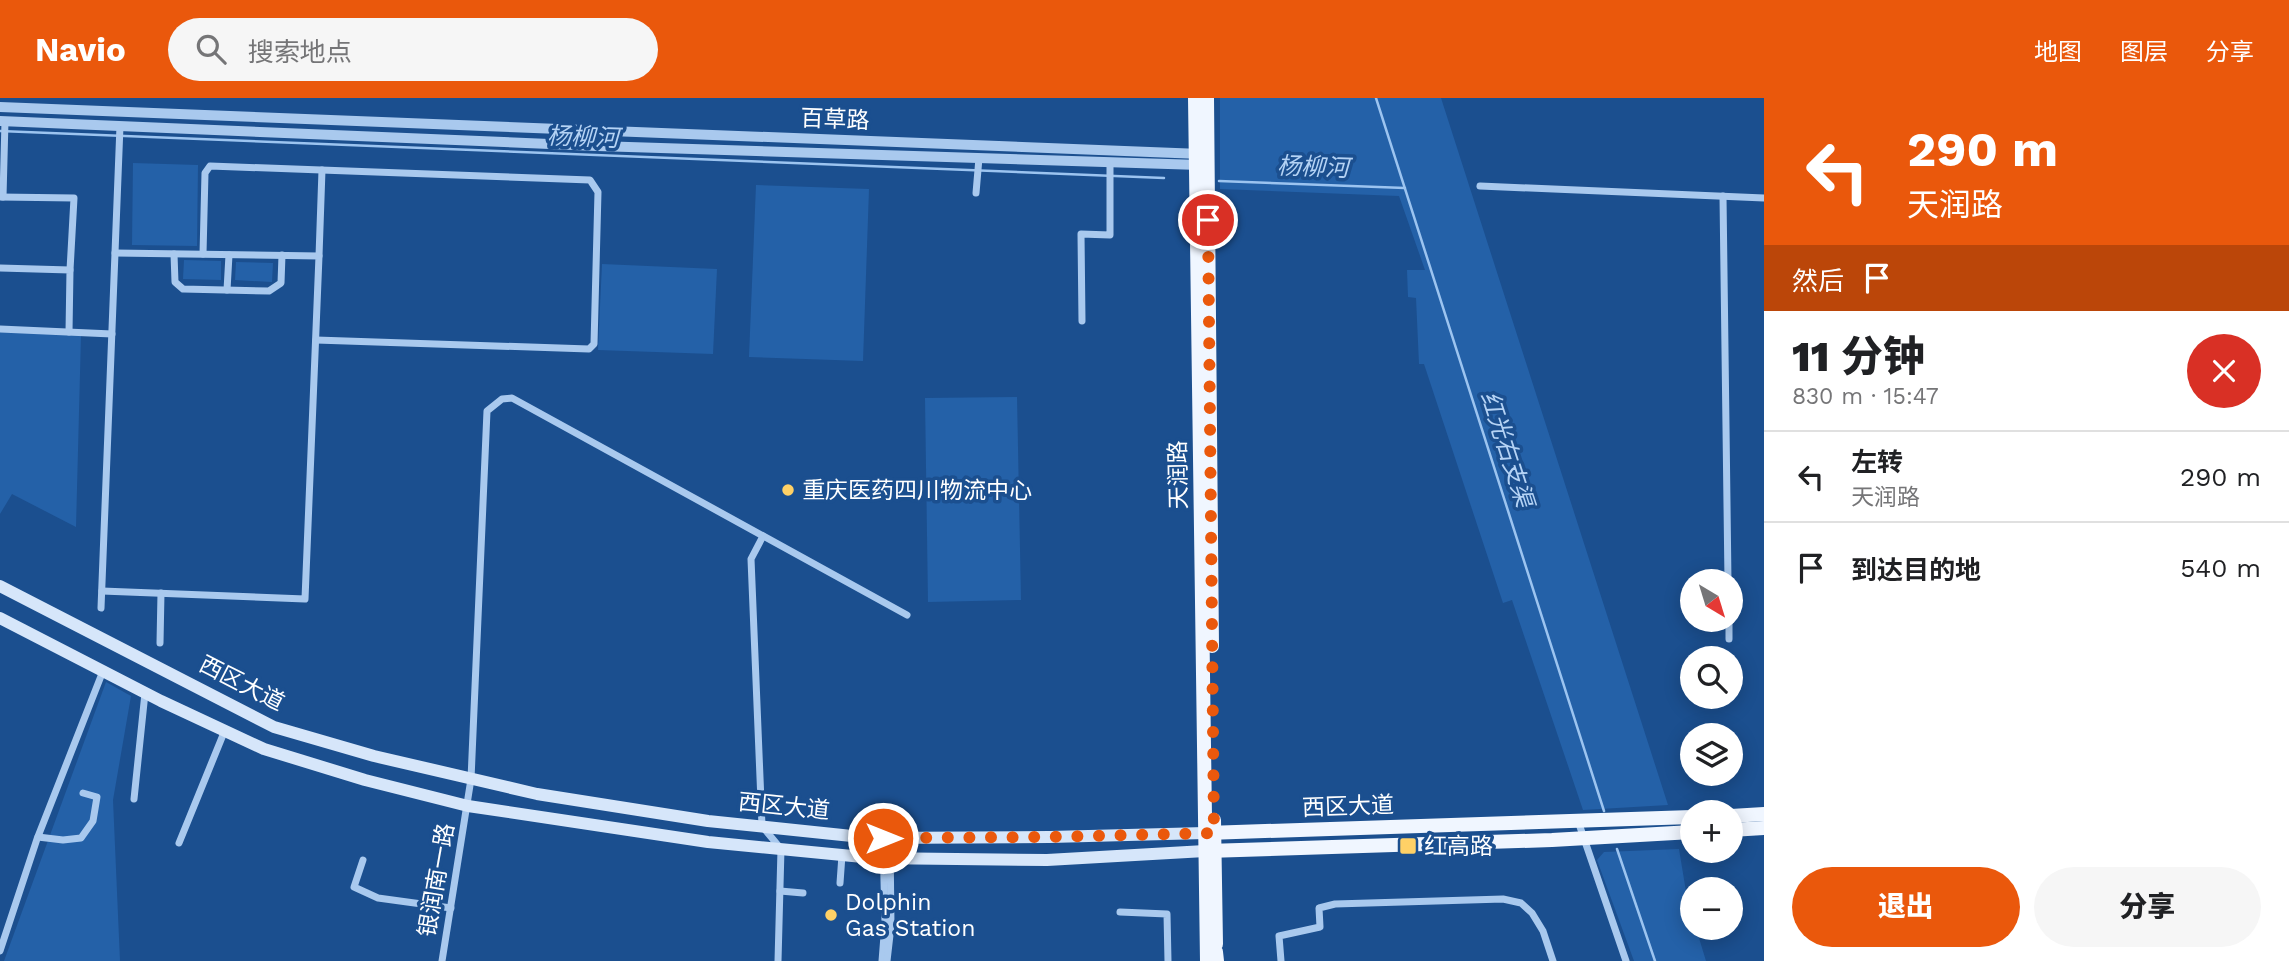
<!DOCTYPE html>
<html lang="zh">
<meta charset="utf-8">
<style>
body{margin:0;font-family:"Work Sans","Noto Sans SC",sans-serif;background:#f6f6f6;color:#202124;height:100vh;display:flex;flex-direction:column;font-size:26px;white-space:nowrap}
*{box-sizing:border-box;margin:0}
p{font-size:23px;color:#757577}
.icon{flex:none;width:38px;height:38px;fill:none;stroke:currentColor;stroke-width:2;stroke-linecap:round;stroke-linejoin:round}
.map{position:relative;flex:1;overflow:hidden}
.details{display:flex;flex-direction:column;background:#fff;width:525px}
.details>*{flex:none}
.hud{background:#ea580c;color:#fff;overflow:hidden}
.needle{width:46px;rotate:142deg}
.fabs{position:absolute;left:1680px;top:471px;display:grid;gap:14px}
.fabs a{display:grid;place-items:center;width:63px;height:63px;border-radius:50%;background:#fff;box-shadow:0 4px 18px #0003;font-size:35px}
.pin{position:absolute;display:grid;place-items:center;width:60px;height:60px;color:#fff;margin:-30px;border:4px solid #fff;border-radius:50%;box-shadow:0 2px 7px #0007}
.me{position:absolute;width:77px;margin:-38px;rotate:90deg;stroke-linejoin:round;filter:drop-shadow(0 0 5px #0008)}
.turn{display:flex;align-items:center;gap:24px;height:147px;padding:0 28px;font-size:32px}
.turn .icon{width:91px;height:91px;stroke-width:2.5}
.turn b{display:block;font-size:49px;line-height:60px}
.then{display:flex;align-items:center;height:66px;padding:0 28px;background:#0003;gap:14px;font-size:26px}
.round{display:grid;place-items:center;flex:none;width:74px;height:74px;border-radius:37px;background:#f6f6f6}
.overview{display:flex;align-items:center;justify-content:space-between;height:119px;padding:0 28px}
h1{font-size:42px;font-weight:800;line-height:52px}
.cta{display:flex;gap:14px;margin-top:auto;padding:14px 28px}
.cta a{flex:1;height:80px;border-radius:42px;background:#ea580c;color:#fff;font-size:28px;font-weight:800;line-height:80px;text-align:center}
.cta a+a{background:#f6f6f6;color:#202124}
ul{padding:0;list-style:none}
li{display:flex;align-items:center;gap:21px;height:91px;padding:0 28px;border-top:2px solid #e0e0e0}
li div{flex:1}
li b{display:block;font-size:26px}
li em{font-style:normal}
header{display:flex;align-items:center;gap:42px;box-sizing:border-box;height:98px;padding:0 35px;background:#ea580c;color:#fff}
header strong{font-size:33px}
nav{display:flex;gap:38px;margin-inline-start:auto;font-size:24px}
.search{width:490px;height:63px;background:#f6f6f6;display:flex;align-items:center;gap:18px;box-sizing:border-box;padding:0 24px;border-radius:38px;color:#757577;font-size:26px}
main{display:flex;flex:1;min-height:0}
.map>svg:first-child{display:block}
</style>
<header>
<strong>Navio</strong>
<div class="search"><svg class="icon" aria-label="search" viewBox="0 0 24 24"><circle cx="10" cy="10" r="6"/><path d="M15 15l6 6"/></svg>搜索地点</div>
<nav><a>地图</a><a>图层</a><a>分享</a></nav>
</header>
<main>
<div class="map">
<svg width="1764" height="863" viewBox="0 0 1764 863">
<rect width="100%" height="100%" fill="#1b4f8f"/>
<g fill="#2461a8">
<polygon points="1220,0 1441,0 1668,707 1583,712 1512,502 1503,505 1424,266 1419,266 1416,200 1408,199 1407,172 1425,172 1399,98 1220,91"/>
<polygon points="133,65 198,67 197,148 132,147"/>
<polygon points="756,87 869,91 863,263 749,259"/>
<polygon points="184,162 221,163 221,182 183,181"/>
<polygon points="236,164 273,165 272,184 235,182"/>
<polygon points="602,166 717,171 713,256 598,252"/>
<polygon points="0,234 81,237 76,429 12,396 0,416"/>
<polygon points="1017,299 1021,502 928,504 925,300"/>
<polygon points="106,584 131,598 113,702 120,863 4,863"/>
<polygon points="1679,751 1692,830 1696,830 1706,863 1634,863 1597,762 1604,754"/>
</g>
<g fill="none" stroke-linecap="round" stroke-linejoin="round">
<g stroke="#9cc4f0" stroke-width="2.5">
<polyline points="1376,0 1604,713"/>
<polyline points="0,33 1164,80"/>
<polyline points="1219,83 1405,90"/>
<polyline points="1617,751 1655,863"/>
</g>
<g stroke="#a9c9ee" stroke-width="7">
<polyline points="1480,88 1764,100"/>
<polyline points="976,95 979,60"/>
<polyline points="1723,98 1728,483"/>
<polyline points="0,99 74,100 70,172"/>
<polyline points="3,99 5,23"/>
<polyline points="174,156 175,184 183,191 269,193 281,185 282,157"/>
<polyline points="203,156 205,75 210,68 590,82 598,94 594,246 589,251 316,242"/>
<polyline points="319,158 322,72"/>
<polyline points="0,170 70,172 69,234"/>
<polyline points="227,192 229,157"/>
<polyline points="1082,223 1081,136 1110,137 1110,64"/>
<polyline points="0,231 112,236"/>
<polyline points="763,438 751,461 762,728 781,751 778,863"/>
<polyline points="102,493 305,501 319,158 115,155"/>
<polyline points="101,510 120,28"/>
<polyline points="1729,522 1729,541"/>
<polyline points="160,545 161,495"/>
<polyline points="134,701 145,595"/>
<polyline points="1578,723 1626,863"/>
<polyline points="38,739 63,742 81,740 93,723 97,699 83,695"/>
<polyline points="179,745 225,632"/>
<polyline points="363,762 354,789 378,800 451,810"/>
<polyline points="840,785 842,757"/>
<polyline points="780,793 803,795"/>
<polyline points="1120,814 1167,816 1168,863"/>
<polyline points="0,853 37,741 103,573"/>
<polyline points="442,863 471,681 487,313 502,301 512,300 907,517"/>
<polyline points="882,863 885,825 883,740"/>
<polyline points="887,863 891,828 890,740"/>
<polyline points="1281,863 1279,838 1320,829 1319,810 1335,806 1503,801 1521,805 1532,815 1543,833 1553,863"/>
</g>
<g stroke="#a9c9ee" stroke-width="10">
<polyline points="0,9 1201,56"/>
<polyline points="0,23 597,48 1200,67"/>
</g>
<g stroke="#d6e6fa" stroke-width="12">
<polyline points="0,488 274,629 374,658 537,696 708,723 871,740 1050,739 1205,735"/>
<polyline points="0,520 161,603 264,651 365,682 468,708 708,744 873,760 1047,762 1205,753"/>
</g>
<g stroke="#f0f6ff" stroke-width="14">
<polyline points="1195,0 1207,863"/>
<polyline points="1207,0 1212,548"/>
<polyline points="1731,718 1764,716"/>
<polyline points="1214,722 1216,846"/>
<polyline points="1731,732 1764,730"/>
<polyline points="1207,735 1692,719"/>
<polyline points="1207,753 1552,742 1692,734"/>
<polyline points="1216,854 1217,863"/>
</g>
</g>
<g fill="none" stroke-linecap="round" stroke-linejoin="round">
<polyline stroke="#ea580c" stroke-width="12" stroke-dasharray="0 21.6" points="883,740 1050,739 1214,735 1208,122"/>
</g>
<g fill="#ffd166" stroke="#1b4f8f" stroke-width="2.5">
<circle cx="788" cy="392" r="7"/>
<rect x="1399" y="739" width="18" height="18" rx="3.5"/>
<circle cx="831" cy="817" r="7"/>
</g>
<g text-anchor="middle" stroke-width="7" stroke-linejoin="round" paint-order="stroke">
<g font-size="23" fill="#fff" stroke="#1b4f8f">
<text transform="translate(835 21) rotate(2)" y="8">百草路</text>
<text transform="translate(1178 377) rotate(-91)" y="8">天润路</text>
<text transform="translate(242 585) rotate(27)" y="8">西区大道</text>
<text transform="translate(784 708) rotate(6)" y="8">西区大道</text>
<text transform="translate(1348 708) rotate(-2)" y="8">西区大道</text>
<text transform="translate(436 782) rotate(-80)" y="8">银润南一路</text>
</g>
<g font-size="23" fill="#fff" stroke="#1b4f8f" text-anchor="start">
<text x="802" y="400">重庆医药四川物流中心</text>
<text x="1424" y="756">红高路</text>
<text x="845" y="812">Dolphin<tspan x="845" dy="26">Gas Station</tspan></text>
</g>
<g font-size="24" font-style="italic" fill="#b5d3f5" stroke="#1b4f8f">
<text transform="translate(583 39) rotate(2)" y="8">杨柳河</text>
<text transform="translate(1313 69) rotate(2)" y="8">杨柳河</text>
<text transform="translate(1507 351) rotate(72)" y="8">红光右支渠</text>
</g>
</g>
</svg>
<div class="fabs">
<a><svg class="needle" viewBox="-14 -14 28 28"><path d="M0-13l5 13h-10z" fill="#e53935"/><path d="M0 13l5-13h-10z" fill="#757577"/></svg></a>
<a><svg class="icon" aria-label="search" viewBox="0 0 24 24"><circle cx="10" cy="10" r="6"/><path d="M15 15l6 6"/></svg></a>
<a><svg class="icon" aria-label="layers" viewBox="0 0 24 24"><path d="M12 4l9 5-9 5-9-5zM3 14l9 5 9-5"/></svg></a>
<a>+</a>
<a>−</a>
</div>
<div class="pin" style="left:1208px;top:122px;background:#d93025"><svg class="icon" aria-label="arrive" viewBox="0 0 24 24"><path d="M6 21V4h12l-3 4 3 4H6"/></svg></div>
<svg class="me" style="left:883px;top:740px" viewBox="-20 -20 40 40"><circle r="17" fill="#ea580c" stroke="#fff" stroke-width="3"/><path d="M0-11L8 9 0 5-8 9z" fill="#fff"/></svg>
</div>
<section class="details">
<div class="hud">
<div class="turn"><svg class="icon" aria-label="left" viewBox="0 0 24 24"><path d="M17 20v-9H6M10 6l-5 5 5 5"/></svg><div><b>290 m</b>天润路</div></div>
<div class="then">然后<svg class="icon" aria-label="arrive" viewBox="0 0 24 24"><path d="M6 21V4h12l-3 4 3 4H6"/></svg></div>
</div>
<div class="overview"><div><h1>11 分钟</h1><p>830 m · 15:47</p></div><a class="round" style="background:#d93025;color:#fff"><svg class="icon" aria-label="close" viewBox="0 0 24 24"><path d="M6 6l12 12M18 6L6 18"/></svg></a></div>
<ul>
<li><svg class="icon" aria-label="left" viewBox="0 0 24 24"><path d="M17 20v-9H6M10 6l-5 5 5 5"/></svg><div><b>左转</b><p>天润路</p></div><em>290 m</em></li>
<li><svg class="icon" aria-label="arrive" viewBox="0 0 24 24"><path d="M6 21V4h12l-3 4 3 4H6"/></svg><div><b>到达目的地</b></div><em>540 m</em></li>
</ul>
<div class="cta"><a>退出</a><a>分享</a></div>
</section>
</main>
